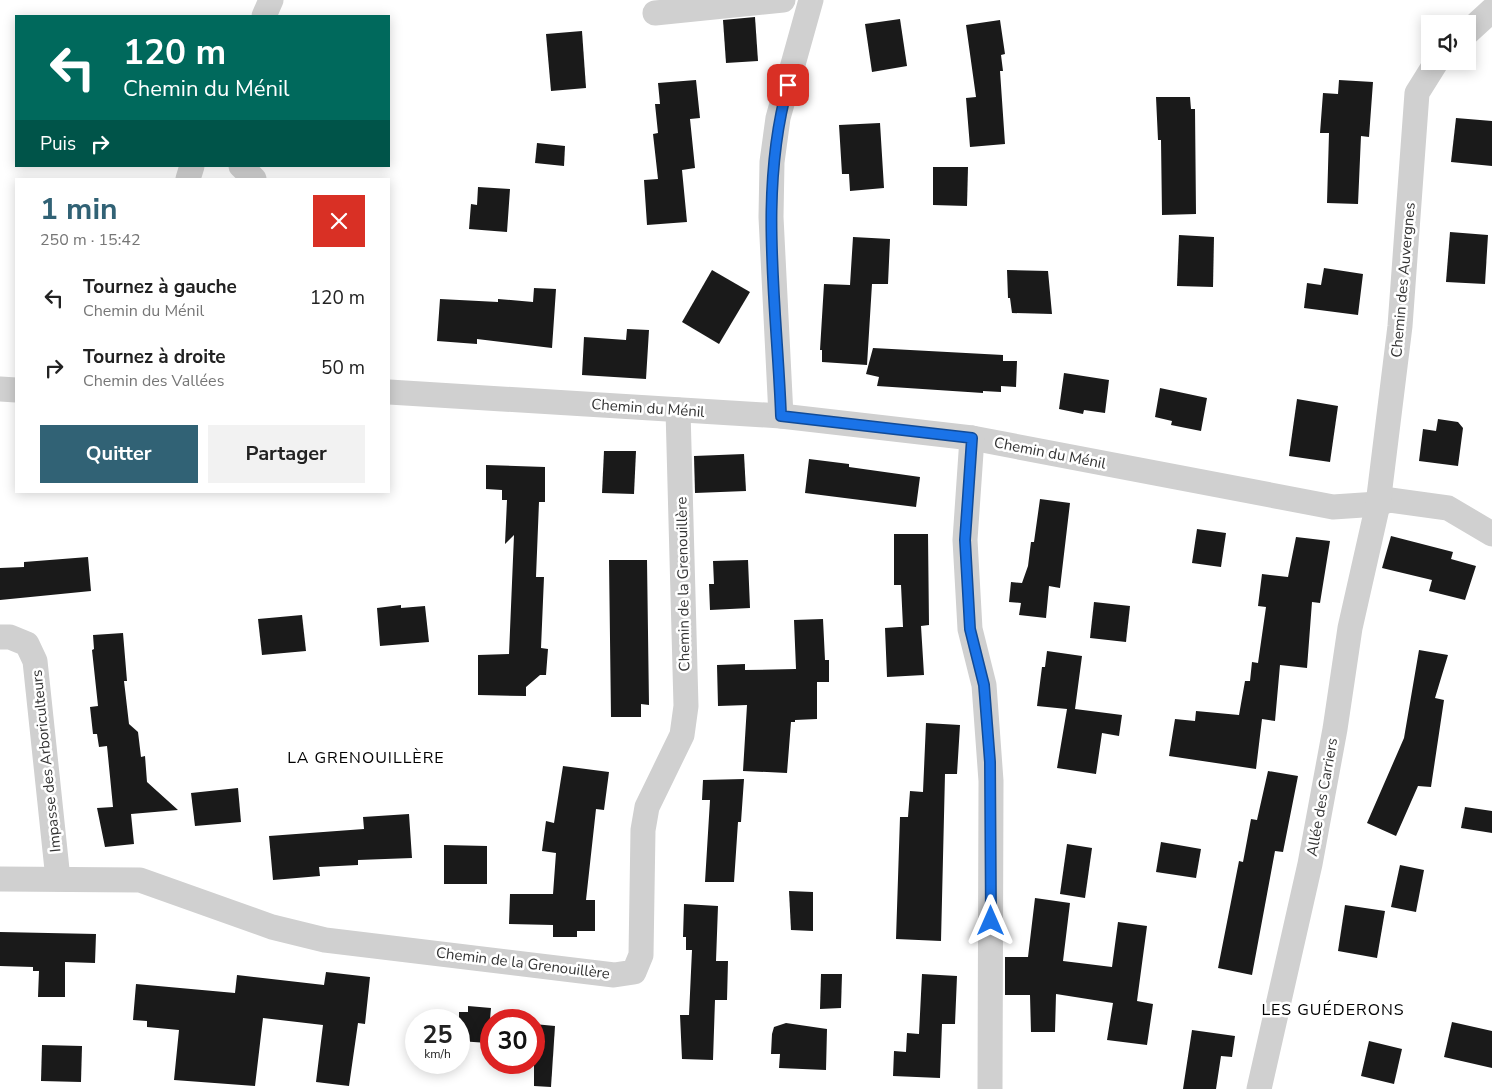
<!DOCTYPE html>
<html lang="fr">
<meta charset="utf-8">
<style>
body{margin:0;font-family:"Nunito Sans",sans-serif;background:#f2f2f2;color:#222;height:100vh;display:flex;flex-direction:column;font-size:19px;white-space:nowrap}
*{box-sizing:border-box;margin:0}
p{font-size:16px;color:#767676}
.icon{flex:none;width:28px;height:28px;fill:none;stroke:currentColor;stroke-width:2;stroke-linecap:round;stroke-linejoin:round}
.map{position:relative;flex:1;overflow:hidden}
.side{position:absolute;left:15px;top:178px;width:375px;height:315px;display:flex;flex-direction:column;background:#fff;border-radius:0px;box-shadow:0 2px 12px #0003}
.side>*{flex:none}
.hud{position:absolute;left:15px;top:15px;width:375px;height:152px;border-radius:0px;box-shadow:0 2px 12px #0003;background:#00695c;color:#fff;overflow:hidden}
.tools{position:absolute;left:1421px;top:15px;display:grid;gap:10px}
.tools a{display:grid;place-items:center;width:55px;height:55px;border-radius:0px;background:#fff;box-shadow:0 2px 12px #0003;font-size:25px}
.speed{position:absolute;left:405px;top:1009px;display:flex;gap:10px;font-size:25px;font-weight:700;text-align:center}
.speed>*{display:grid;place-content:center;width:65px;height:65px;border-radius:50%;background:#fff;box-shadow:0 2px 12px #0003;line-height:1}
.speed small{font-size:12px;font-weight:400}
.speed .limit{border:8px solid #d22;background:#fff;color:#111}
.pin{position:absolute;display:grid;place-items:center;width:42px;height:42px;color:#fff;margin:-21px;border-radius:10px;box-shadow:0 2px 8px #0006}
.me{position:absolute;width:55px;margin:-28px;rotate:0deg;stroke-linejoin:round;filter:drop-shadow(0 0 4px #0008)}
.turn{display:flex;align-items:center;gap:18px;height:105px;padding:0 25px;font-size:22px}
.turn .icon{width:65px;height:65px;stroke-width:2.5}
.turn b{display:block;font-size:35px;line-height:42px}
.then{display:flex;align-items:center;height:48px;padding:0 25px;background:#0003;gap:10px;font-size:19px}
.round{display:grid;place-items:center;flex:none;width:52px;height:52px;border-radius:0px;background:#f2f2f2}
.overview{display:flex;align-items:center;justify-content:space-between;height:85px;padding:0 25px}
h1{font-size:30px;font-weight:700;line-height:38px;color:#316275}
.cta{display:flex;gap:10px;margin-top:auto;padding:10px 25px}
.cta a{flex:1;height:58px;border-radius:0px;background:#316275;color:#fff;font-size:20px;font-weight:700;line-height:58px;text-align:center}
.cta a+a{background:#f2f2f2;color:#222}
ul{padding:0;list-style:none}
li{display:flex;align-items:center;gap:15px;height:70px;padding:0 25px}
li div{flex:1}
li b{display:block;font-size:19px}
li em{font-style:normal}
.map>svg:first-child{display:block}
</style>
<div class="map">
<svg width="1492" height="1089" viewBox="0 0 1492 1089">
<rect width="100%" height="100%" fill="#fff"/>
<g fill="#1a1a1a">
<polygon points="755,17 758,61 726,63 723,20"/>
<polygon points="900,19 907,66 872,72 865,24"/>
<polygon points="1000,20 1005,54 1001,55 1003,71 1000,71 1005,144 970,147 966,98 976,97 966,25"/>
<polygon points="582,31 586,88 551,91 546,34"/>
<polygon points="696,80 700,118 690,119 695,168 682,170 687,222 647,225 644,180 658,179 653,134 658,133 655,104 660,104 658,83"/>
<polygon points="1339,80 1373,82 1369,137 1361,136 1358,204 1327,203 1329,133 1320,133 1323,93 1338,94"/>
<polygon points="1156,97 1190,97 1191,109 1195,109 1196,214 1162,215 1161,140 1158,140"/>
<polygon points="1456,118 1492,121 1492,166 1451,162"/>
<polygon points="880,123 884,188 850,191 849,174 842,174 839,125"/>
<polygon points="537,143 565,146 564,166 535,163"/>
<polygon points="933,167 968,167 967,206 933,205"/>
<polygon points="478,187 510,189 507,232 469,229 471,204 477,205"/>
<polygon points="1450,232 1488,235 1485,284 1446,282"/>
<polygon points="1179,235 1214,237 1213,287 1177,286"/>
<polygon points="853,237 890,239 888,284 872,284 867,365 822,362 822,350 820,350 824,284 850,285"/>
<polygon points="1324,268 1363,274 1358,315 1304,308 1307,283 1321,285"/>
<polygon points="712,270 750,292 719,344 682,322"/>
<polygon points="1007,270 1048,271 1052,314 1012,313 1010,298 1008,298"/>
<polygon points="534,288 556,289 552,348 477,339 477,344 437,341 440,299 498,302 498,299 533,302"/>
<polygon points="627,329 649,330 646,379 582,375 584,337 626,340"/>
<polygon points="873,348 1003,355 1003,361 1017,361 1016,387 1001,386 1001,392 983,391 983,393 877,386 879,377 866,374"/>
<polygon points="1064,373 1109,380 1105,413 1084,410 1083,414 1059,409"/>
<polygon points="1160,388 1207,398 1201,431 1171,425 1172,421 1155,417"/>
<polygon points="1297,399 1338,406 1330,462 1289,456"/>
<polygon points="1438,419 1458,422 1463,428 1458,466 1419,461 1423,429 1436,431"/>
<polygon points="604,451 636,451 634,494 602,493"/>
<polygon points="744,454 746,491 695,493 694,456"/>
<polygon points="809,459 849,464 849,467 920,477 916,507 805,493"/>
<polygon points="486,465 545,467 545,502 539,502 536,577 544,577 541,648 548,649 546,675 540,675 526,687 526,696 478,695 478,655 509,654 514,535 505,544 507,500 502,500 502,490 486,489"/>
<polygon points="1040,499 1070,503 1060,588 1049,586 1046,618 1019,615 1021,603 1009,602 1011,582 1022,583 1028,566 1031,542 1034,542"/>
<polygon points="1197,529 1226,533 1221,567 1192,563"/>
<polygon points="894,534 928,534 929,625 921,626 924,675 887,677 885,628 914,626 903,627 901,585 894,585"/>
<polygon points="1391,536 1453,552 1451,559 1476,566 1465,600 1429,591 1432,580 1382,568"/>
<polygon points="1296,537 1330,541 1320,603 1312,602 1307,668 1280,665 1275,721 1262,719 1256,769 1169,756 1175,719 1195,721 1196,711 1239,715 1245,681 1250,681 1252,662 1258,663 1266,607 1258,606 1262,574 1288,577"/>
<polygon points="88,557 91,591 0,600 0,568 24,567 24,562"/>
<polygon points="609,560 647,560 649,705 641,704 641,717 611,717"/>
<polygon points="748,560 750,608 710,610 709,584 714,584 713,561"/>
<polygon points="1094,602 1130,606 1126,642 1090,638"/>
<polygon points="401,605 401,608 425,606 429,642 380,646 377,608"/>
<polygon points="302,615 306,651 262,655 258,619"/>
<polygon points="823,619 825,660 829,660 829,682 817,682 817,719 795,720 795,722 791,722 787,773 743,771 747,705 718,706 717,665 745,664 745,670 796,669 794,620"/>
<polygon points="123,633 127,681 124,681 129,724 138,732 141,757 145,756 147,782 178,810 131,814 134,844 105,847 97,808 113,807 107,746 99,747 97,734 93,734 90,707 98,706 92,650 94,649 93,635"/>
<polygon points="1419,650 1448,655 1435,698 1444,700 1431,787 1418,786 1396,836 1367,823 1404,738"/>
<polygon points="1047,651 1082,656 1075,709 1122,715 1119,736 1102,733 1096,774 1057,768 1067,709 1037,706 1042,667 1045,667"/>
<polygon points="926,723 960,725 957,774 945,774 941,941 896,939 900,817 908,817 910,791 923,792"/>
<polygon points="563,766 609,772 604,810 596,809 586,900 595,900 595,931 577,931 577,937 553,937 553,925 509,924 510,894 553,894 556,853 542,851 546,821 554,823"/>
<polygon points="1268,771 1298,776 1283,852 1275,851 1252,975 1218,968 1239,861 1243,862 1251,819 1257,820"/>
<polygon points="744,779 741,822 738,822 734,882 705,882 710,800 702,800 703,780"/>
<polygon points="238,788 241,822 195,826 191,793"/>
<polygon points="1465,807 1492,811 1492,833 1461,828"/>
<polygon points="409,814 412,858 358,860 358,865 319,867 320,876 273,880 269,836 364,829 363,817"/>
<polygon points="1161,842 1201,849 1196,878 1156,872"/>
<polygon points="1067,844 1092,848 1085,898 1060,894"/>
<polygon points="444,845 487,846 487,884 444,884"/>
<polygon points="1400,865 1424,870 1416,912 1391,907"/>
<polygon points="789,891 813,892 813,931 791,930"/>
<polygon points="1035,898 1070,903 1063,961 1112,967 1118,922 1147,926 1137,1001 1153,1004 1147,1045 1107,1040 1113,1003 1056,994 1055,1032 1031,1032 1030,995 1005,995 1005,957 1028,957"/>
<polygon points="684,904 718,906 716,961 728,961 727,1000 715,1000 713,1060 682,1059 680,1015 689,1015 692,950 686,950 686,937 683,937"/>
<polygon points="1345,905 1385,911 1377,958 1338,951"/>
<polygon points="0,932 96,934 95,963 65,962 65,997 38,997 39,971 33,971 33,967 0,966"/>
<polygon points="326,972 370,977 365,1024 358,1023 349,1086 316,1082 323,1025 263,1018 255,1086 174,1080 179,1030 147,1027 147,1021 133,1020 136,984 235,993 237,975 324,985"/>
<polygon points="821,974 842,974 841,1008 820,1009"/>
<polygon points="922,974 957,976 955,1024 942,1024 940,1078 893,1076 894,1051 906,1052 907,1033 919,1034"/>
<polygon points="468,1006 491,1008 488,1043 459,1041 459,1012 468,1012"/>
<polygon points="1452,1022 1492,1031 1492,1068 1444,1057"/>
<polygon points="786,1023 827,1029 826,1070 779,1068 780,1054 771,1054 772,1034 774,1027"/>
<polygon points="534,1024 555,1026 551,1087 534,1086"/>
<polygon points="1192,1030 1235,1036 1232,1057 1221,1056 1216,1089 1183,1089"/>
<polygon points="1369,1041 1402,1049 1394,1084 1361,1076"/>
<polygon points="42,1045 82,1046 81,1082 41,1081"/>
</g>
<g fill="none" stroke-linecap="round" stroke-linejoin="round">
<g stroke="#d0d0d0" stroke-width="25">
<polyline points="655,13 783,0"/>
<polyline points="264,16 271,0"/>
<polyline points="1468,32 1492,10"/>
<polyline points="241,166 254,179"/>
<polyline points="188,179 192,166"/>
<polyline points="0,389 16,390"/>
<polyline points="389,392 781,416 972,438 1333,507 1378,504 1390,500 1448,508 1492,534"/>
<polyline points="781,416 771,217 772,162 778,118 811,0"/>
<polyline points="972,438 965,540 970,629 984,685 991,781 990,1089"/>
<polyline points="0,637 10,637 27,644 35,661 58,879"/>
<polyline points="0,879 140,880 272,927 325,940 614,975 634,972 641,955 643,830 647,807 682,735 686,706 678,410"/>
<polyline points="1259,1089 1310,864 1335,729 1350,628 1378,504 1400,326 1417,93 1437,61"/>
</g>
</g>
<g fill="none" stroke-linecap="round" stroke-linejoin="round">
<g stroke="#114b97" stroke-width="12">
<path id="route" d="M 788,85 C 758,192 777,306 781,416 L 972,438 L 965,540 L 970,629 L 984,685 L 990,762 L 991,921"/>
</g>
<use href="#route" stroke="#1a73e8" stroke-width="9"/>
</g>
<g text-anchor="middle" stroke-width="5" stroke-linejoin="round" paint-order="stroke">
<g font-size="15" fill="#333" stroke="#fff">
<text transform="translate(1403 280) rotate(-85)" y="5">Chemin des Auvergnes</text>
<text transform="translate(648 408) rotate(4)" y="5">Chemin du Ménil</text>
<text transform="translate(1050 453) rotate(11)" y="5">Chemin du Ménil</text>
<text transform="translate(683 584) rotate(-91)" y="5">Chemin de la Grenouillère</text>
<text transform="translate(46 761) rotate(-96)" y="5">Impasse des Arboriculteurs</text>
<text transform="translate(1322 797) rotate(-80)" y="5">Allée des Carriers</text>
<text transform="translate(523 963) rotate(7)" y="5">Chemin de la Grenouillère</text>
</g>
<g font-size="16" letter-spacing="1" fill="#000" stroke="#fff">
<text x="366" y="763">LA GRENOUILLÈRE</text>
<text x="1333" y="1015">LES GUÉDERONS</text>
</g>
</g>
</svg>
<div class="tools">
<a><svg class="icon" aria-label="sound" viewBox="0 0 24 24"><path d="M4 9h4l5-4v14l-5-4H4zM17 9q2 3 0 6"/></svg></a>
</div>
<div class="speed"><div>25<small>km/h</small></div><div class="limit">30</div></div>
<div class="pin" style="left:788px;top:85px;background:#d93025"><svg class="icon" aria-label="arrive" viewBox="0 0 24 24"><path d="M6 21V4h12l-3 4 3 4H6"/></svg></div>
<svg class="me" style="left:991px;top:921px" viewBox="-20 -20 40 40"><path d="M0-17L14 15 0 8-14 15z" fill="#1a73e8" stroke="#fff" stroke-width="4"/></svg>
<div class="hud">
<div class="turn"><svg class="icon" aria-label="left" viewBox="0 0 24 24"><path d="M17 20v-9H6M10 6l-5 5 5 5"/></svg><div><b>120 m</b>Chemin du Ménil</div></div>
<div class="then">Puis<svg class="icon" aria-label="right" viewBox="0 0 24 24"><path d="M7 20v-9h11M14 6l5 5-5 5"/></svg></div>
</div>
<section class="side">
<div class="overview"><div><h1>1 min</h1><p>250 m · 15:42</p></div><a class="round" style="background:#d93025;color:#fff"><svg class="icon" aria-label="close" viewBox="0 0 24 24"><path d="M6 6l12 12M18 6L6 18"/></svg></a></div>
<ul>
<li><svg class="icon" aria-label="left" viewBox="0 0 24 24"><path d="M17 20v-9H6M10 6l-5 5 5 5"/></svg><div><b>Tournez à gauche</b><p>Chemin du Ménil</p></div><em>120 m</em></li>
<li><svg class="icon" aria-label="right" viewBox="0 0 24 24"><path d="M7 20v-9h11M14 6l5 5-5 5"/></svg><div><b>Tournez à droite</b><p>Chemin des Vallées</p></div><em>50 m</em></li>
</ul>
<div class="cta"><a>Quitter</a><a>Partager</a></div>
</section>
</div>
